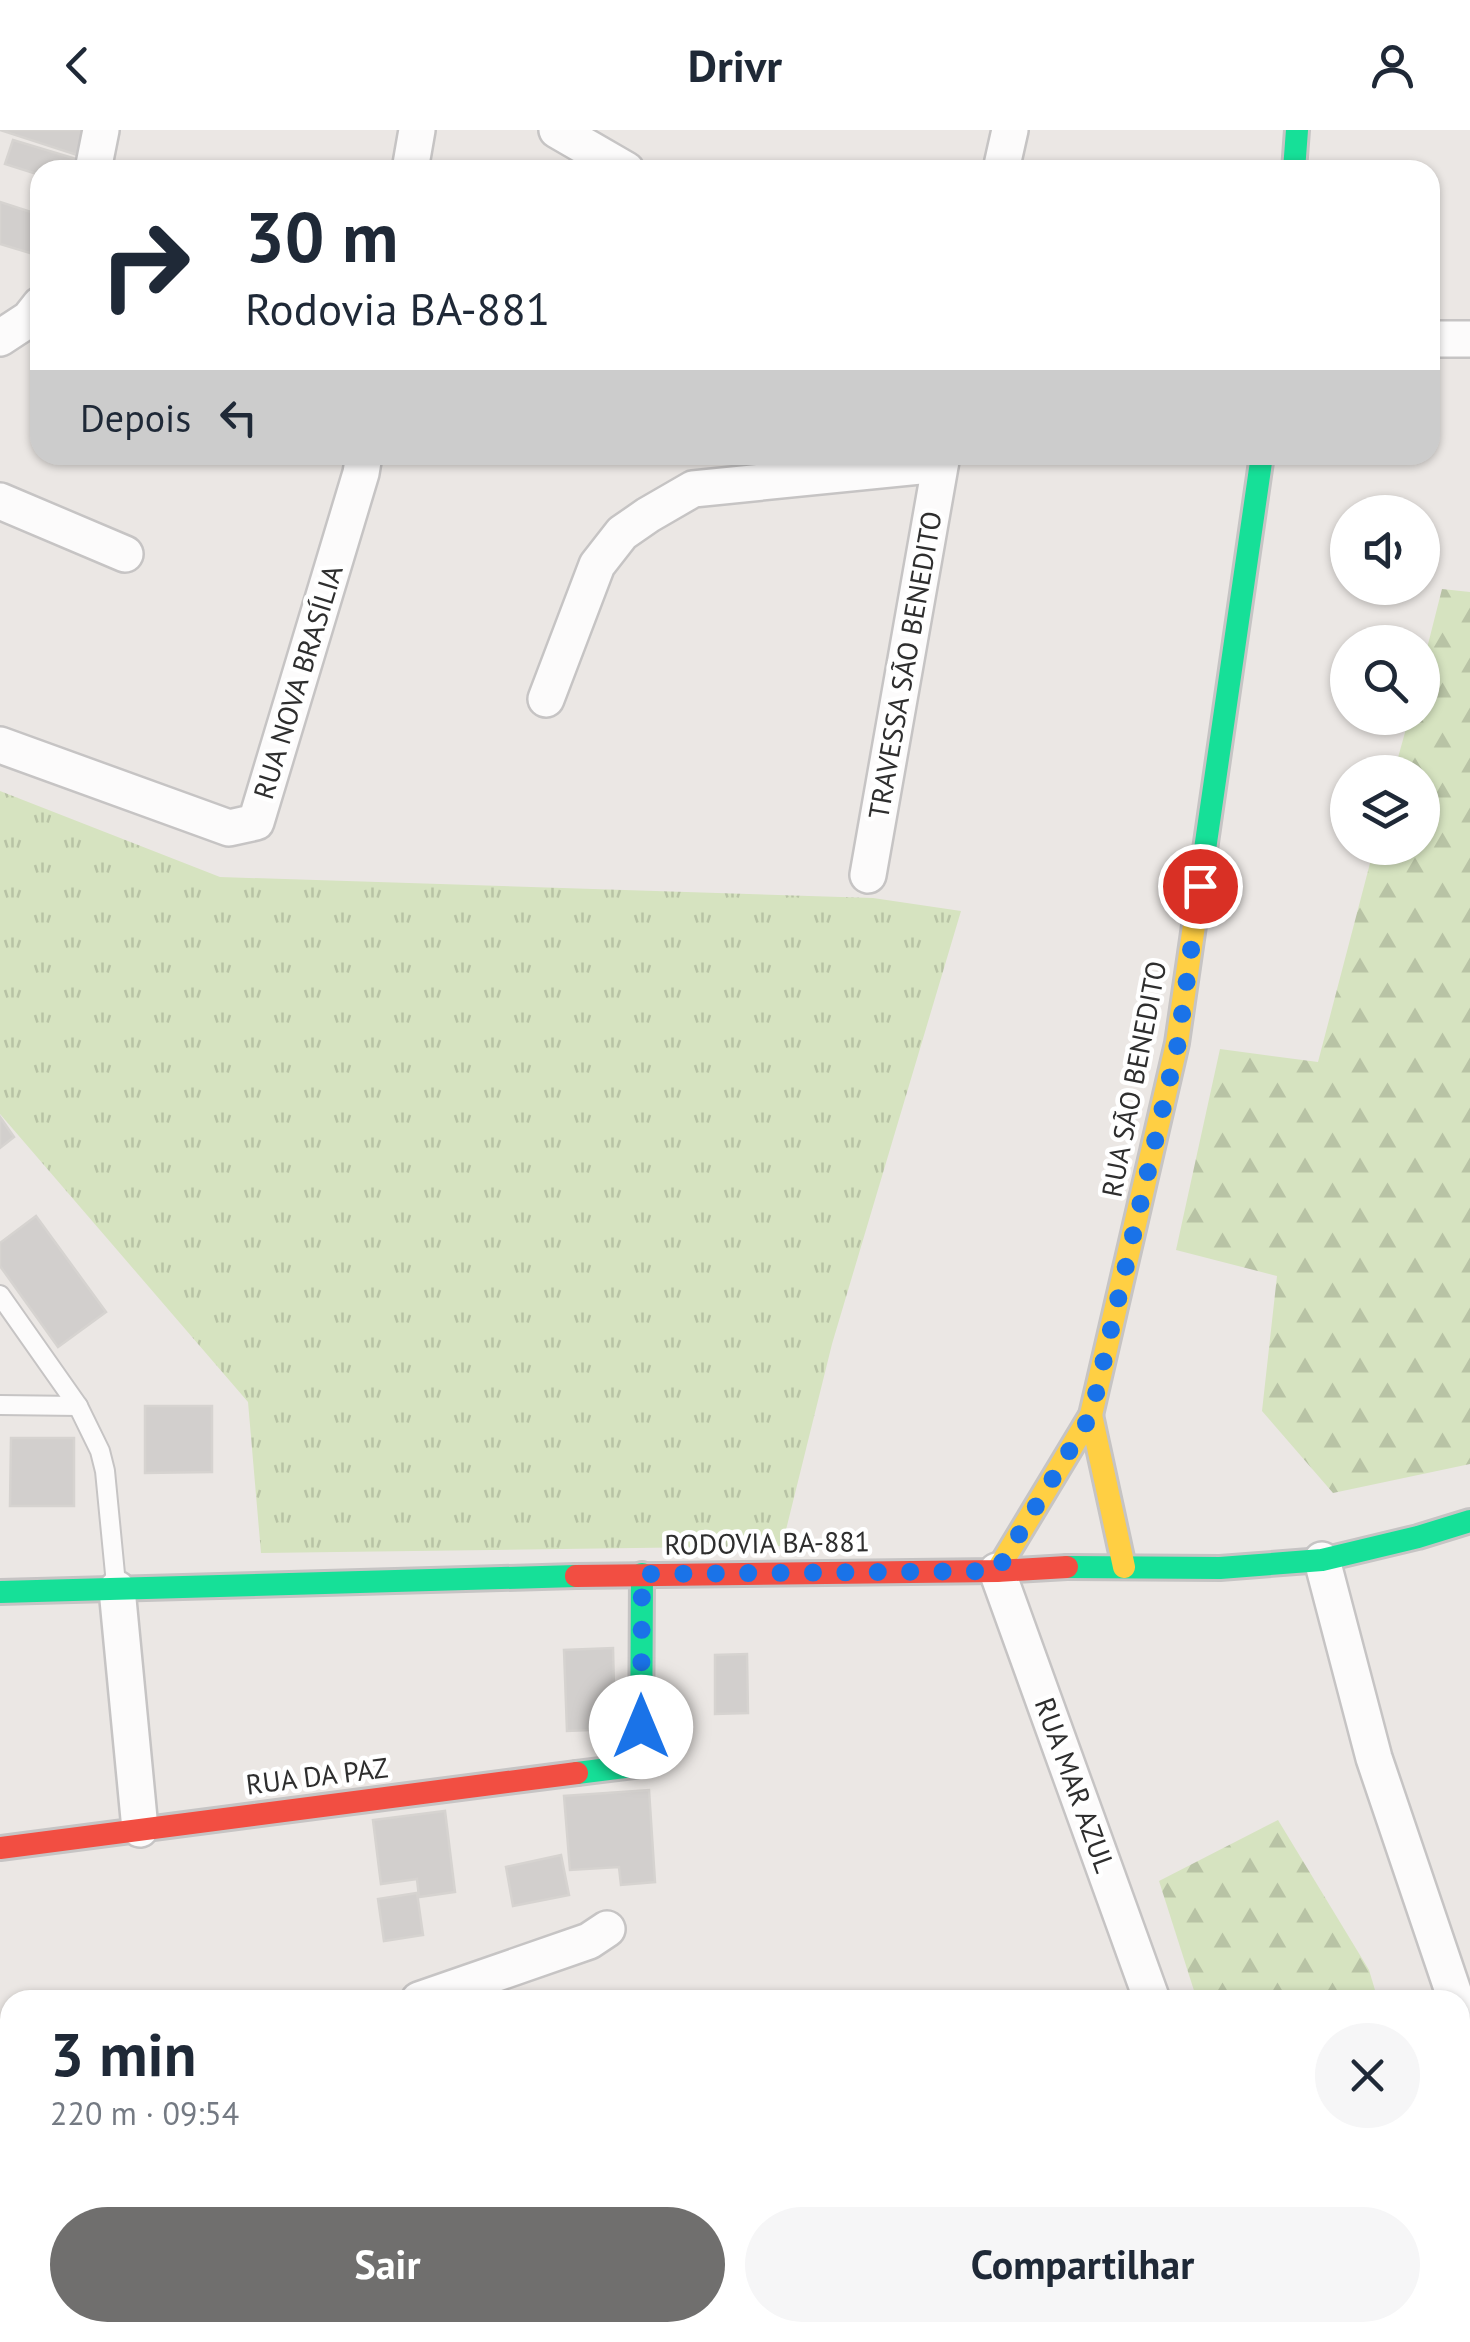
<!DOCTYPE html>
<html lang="pt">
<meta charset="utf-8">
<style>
body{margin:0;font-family:"PT Sans",sans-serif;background:#f6f6f7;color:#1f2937;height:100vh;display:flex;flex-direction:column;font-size:38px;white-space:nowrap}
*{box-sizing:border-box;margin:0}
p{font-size:32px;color:#747a83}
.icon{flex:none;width:55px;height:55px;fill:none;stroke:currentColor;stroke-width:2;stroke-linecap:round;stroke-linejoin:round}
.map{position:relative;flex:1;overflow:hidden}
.sheet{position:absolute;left:0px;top:1860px;width:1470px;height:352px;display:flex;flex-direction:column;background:#fff;border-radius:30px 30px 0 0;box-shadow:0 2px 8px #0004}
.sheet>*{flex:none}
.top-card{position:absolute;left:30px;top:30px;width:1410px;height:305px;border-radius:30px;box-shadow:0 2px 8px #0004;background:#fff;color:#1f2937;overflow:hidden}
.tools{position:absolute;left:1330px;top:365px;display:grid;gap:20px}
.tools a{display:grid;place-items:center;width:110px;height:110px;border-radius:50%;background:#fff;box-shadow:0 2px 8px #0004;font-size:50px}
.pin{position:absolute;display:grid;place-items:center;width:85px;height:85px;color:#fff;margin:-42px;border:5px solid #fff;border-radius:50%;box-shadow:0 2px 10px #0007}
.me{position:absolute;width:110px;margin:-55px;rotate:0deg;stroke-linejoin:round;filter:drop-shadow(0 0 8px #0008)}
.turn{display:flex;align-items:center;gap:35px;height:210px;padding:0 50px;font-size:45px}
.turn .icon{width:130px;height:130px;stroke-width:2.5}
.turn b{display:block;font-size:70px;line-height:85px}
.then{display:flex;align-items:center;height:95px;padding:0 50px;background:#0003;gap:20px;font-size:38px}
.round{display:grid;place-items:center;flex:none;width:105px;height:105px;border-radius:52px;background:#f6f6f7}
.summary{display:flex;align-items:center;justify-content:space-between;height:170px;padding:0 50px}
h1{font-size:60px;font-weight:800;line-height:75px}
.button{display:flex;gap:20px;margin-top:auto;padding:20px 50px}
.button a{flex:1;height:115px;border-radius:60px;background:#706f6e;color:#fff;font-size:40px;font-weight:800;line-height:115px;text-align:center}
.button a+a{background:#f6f6f7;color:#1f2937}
header{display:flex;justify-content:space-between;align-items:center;height:130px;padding:0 50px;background:#fff;font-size:45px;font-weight:800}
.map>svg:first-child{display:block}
</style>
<header><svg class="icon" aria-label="back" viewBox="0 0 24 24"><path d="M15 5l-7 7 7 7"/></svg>Drivr<svg class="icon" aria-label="person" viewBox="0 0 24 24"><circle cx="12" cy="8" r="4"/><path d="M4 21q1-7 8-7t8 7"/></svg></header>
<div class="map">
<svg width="1470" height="2212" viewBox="0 0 1470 2212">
<defs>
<pattern id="grass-tufts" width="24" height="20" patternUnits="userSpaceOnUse" patternTransform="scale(2.5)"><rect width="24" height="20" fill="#d6e3c0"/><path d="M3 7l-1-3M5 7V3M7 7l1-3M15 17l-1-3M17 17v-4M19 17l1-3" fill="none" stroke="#b8c3a5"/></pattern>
<pattern id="forest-firs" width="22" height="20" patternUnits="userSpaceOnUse" patternTransform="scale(2.5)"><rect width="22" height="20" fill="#d6e3c0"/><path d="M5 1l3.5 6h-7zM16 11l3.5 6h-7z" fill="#b8c3a5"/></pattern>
</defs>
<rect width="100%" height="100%" fill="#ebe7e4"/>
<g fill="url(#grass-tufts)">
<polygon points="0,661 220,747 873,768 961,781 832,1214 782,1416 261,1423 248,1272 0,984"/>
<polygon points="0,1922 10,1926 10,2202 121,2203 122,2212 0,2212"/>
<polygon points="784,2203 787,2212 343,2212 338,2203"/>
</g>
<g fill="url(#forest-firs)">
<polygon points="1442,459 1470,462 1470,1334 1333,1363 1262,1281 1277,1146 1176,1120 1220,919 1318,932 1374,718 1422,718 1422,642 1394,642 1409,588 1422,588 1423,534"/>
<polygon points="1278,1690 1369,1840 1378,1870 1197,1870 1159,1751"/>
<polygon points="1460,2129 1470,2160 1470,2212 1307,2212 1304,2203 1460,2202"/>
</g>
<g fill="#d2cfcd" stroke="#d6d3d0" stroke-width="2.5">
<polygon points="0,0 85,0 77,25"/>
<polygon points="13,10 83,31 80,40 40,40 40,45 5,34"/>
<polygon points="0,72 40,85 40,126 0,114"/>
<polygon points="0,987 14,1007 0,1018"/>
<polygon points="36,1086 106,1182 58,1217 0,1136 0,1113"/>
<polygon points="145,1276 212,1276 212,1342 145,1343"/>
<polygon points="11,1308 74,1308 74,1376 10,1376"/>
<polygon points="613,1518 615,1599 567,1601 564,1520"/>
<polygon points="747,1524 748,1583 715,1584 715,1525"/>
<polygon points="649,1660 655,1752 621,1755 619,1737 570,1740 564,1666"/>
<polygon points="445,1681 455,1762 419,1767 417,1749 381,1754 373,1690"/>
<polygon points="561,1725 569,1765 513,1776 506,1737"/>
<polygon points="417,1763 423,1805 384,1811 378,1769"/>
</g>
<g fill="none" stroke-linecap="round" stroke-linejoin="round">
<g stroke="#c6c4c4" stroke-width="22">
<g id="lane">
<polyline points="0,1165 78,1276 100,1321 105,1341 116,1454"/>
<polyline points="0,1275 78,1276"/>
</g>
</g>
<g stroke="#c6c4c4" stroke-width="40">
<g id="street">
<polyline points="557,0 626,40"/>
<polyline points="93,40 101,0"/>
<polyline points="410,40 417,0"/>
<polyline points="1001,40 1010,0"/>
<polyline points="0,208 29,189 40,175"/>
<polyline points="1430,209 1470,209"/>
<polyline points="0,371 125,424"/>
<polyline points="546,569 597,435 622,403 648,385 693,359 940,334"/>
<polyline points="0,615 229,698 256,692 361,343 364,325"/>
<polyline points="868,745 942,325"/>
<polyline points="1322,1430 1374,1628 1456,1870"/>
<polyline points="997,1441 1152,1870"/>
<polyline points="117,1459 140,1699"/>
<polyline points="419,1870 589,1811 607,1799"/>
<polyline points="1460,1883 1470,1914"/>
<polyline points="0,2111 10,2110"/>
<polyline points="1013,2202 1016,2212"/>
<polyline points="1265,2202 1268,2212"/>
</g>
</g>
<g stroke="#c6c4c4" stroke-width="28">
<g id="fast">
<polyline points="1294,40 1297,0"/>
<polyline points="1199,761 1262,325"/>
<polyline points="1067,1437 1220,1438 1322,1430 1418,1407 1470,1391"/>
<polyline points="0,1462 576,1446"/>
<polyline points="577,1643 641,1635 642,1444"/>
</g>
</g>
<g stroke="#c6c4c4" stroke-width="28">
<g id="slow">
<polyline points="1091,1285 1124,1437"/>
<polyline points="997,1441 1091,1285 1177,913 1199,761"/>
</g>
</g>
<g stroke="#c6c4c4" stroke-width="28">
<g id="jam">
<polyline points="576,1446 997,1441 1067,1437"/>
<polyline points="0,1718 577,1643"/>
</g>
</g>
<use href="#lane" stroke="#fcfbfb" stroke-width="18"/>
<use href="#street" stroke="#fcfbfb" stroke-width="35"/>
<use href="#fast" stroke="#16e098" stroke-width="22"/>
<use href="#slow" stroke="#ffcf43" stroke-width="22"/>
<use href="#jam" stroke="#f24e42" stroke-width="22"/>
</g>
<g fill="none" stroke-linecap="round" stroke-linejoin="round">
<polyline stroke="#1a73e8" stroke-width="18" stroke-dasharray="0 32.4" points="641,1597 642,1444 997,1441 1091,1285 1178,913 1200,756"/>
</g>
<g text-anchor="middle" stroke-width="9" stroke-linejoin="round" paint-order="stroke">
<g font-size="28" fill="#2e2e2e" stroke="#fff">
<text transform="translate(905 535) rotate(-80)" y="10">TRAVESSA SÃO BENEDITO</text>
<text transform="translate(298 552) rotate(-73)" y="10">RUA NOVA BRASÍLIA</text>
<text transform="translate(1134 949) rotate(-79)" y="10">RUA SÃO BENEDITO</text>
<text transform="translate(767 1413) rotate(-1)" y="10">RODOVIA BA-881</text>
<text transform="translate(317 1646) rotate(-7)" y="10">RUA DA PAZ</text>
<text transform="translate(1075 1655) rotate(70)" y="10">RUA MAR AZUL</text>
</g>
</g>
</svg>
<div class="tools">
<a><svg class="icon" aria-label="sound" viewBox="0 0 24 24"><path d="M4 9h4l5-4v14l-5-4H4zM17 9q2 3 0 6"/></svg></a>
<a><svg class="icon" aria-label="search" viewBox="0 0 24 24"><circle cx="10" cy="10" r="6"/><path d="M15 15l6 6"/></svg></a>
<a><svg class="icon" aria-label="layers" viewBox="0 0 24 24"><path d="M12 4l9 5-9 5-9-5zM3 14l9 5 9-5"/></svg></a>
</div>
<div class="pin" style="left:1200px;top:756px;background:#d93025"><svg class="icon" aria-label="arrive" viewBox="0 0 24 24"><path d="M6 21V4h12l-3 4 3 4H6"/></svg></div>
<svg class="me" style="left:641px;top:1597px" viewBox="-20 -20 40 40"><circle r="19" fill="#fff"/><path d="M0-13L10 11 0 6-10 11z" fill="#1a73e8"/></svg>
<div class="top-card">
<div class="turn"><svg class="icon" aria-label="right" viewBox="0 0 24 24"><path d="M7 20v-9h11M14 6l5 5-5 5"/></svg><div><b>30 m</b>Rodovia BA-881</div></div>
<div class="then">Depois<svg class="icon" aria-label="left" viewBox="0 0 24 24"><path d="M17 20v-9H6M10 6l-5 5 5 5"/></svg></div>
</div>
<section class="sheet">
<div class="summary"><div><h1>3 min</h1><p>220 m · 09:54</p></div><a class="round"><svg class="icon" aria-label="close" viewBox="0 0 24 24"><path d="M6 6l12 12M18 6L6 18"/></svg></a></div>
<div class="button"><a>Sair</a><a>Compartilhar</a></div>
</section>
</div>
